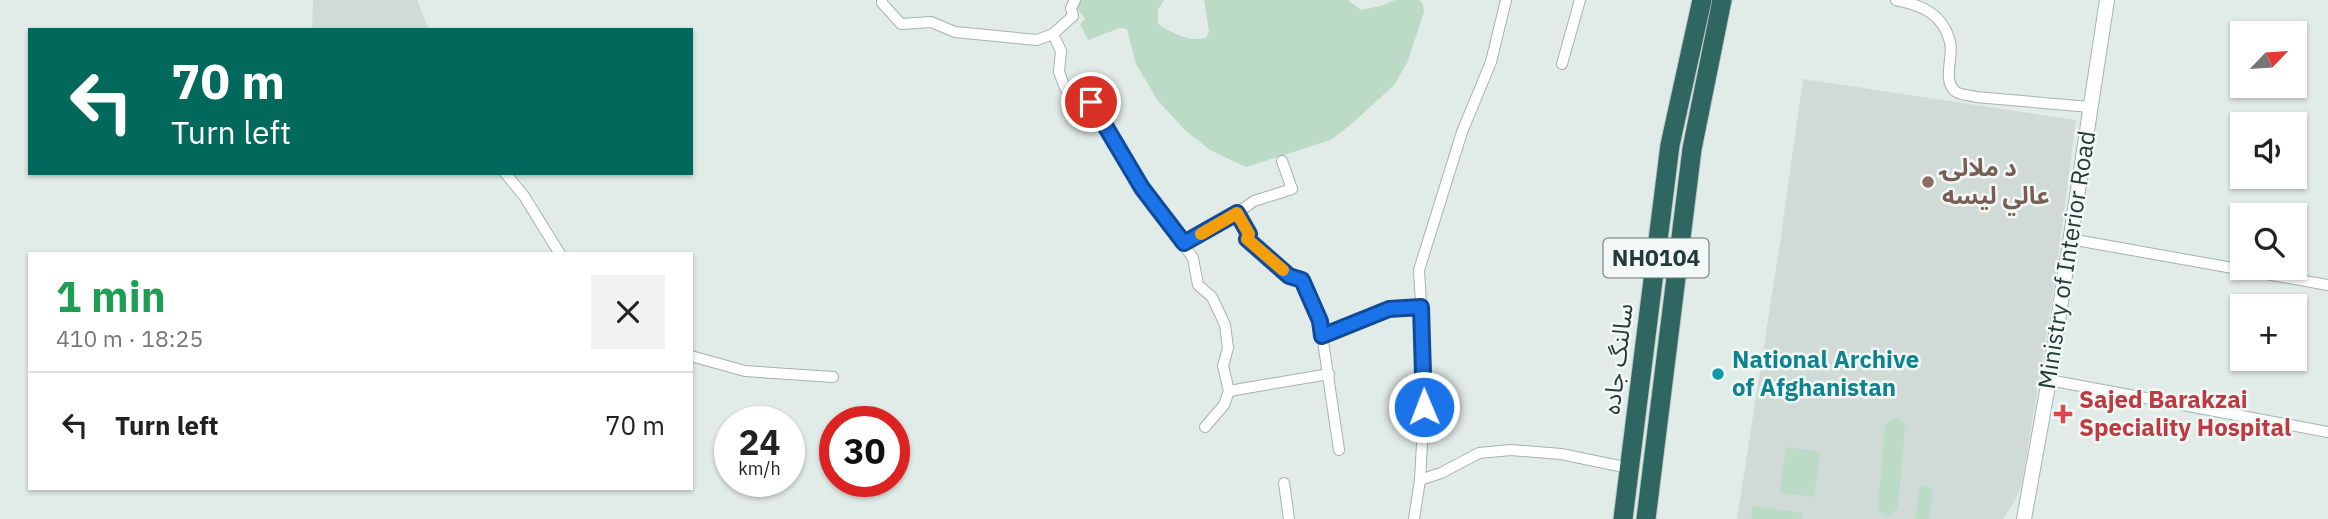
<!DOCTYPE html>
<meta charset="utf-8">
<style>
body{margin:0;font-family:"IBM Plex Sans","Noto Sans Arabic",sans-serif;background:#f2f2f2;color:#222;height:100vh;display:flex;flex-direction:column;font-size:26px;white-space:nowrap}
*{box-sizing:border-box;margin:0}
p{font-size:23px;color:#767676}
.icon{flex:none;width:38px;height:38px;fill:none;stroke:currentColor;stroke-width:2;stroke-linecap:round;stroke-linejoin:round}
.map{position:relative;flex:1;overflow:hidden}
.sheet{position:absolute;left:28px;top:252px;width:665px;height:238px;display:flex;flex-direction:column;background:#fff;border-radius:0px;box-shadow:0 2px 5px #0004}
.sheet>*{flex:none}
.top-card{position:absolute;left:28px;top:28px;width:665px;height:147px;border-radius:0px;box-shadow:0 2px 5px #0004;background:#00695c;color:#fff;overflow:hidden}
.needle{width:46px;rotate:65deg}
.controls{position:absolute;left:2230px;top:21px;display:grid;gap:14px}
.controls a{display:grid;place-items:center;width:77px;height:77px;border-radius:0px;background:#fff;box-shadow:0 2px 5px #0004;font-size:35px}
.speed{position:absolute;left:714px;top:406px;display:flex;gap:14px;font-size:35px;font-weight:700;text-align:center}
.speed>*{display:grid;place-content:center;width:91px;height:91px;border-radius:50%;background:#fff;box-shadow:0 2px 5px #0004;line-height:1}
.speed small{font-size:18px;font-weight:400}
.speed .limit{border:10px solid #d22;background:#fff;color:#111}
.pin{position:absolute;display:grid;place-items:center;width:60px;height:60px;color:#fff;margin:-30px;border:4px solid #fff;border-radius:50%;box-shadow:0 2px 7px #0007}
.me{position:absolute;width:77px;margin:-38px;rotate:359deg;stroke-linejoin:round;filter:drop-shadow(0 0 5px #0008)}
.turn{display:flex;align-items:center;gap:24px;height:147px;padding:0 28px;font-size:32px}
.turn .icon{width:91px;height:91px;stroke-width:2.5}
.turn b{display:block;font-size:49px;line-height:60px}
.round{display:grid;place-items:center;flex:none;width:74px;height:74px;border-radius:0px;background:#f2f2f2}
.head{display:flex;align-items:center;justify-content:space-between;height:119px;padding:0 28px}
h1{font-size:42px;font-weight:800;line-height:52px;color:#1e9e55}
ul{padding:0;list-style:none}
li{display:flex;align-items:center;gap:21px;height:105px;padding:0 28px;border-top:2px solid #e0e0e0}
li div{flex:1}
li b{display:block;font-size:26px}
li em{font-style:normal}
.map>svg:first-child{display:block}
</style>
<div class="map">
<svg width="2328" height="519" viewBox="0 0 2328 519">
<rect width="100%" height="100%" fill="#e1ebe8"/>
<g fill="#d0dbd7">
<polygon points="313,0 417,0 429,30 312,30"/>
<polygon points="1803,79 2076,120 2054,288 2022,484 2015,501 2003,519 1737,519 1780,243"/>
</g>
<g fill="#bbdbc7">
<path d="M 1082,0 L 1164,0 L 1158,10 L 1158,24 C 1174,34 1188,42 1206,38 L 1209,32 L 1204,0 L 1348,0 L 1361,10 L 1381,6 L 1395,0 L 1419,0 L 1423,4 L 1424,12 L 1407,63 L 1394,85 L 1355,121 L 1331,140 L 1246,167 L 1210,150 L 1186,131 L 1158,101 L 1136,64 L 1127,29 L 1120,28 L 1088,40 L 1080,24 L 1085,19 L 1076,7 Z"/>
<polygon points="1898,418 1903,422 1905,429 1898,507 1892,515 1885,516 1880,512 1878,505 1885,427 1891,419"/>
<polygon points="1786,447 1820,452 1814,497 1780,493"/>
<polygon points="1920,485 1930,487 1933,492 1929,519 1915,519"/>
<polygon points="1753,506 1802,513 1802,519 1751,519"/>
</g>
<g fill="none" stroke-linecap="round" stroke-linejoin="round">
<g stroke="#a4b3af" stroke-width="12">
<g id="street">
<polyline points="882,0 882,3 901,24 931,22 955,32 1037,40 1053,34 1073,16 1071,8 1075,0"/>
<path d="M 1896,0 C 1922,5 1943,14 1950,42 C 1954,56 1942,80 1955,91 C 1959,95 1970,95 1976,97 L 2090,107"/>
<polyline points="1053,34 1061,51 1059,72 1065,88 1077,105 1091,102 1142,188 1193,258 1198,285 1212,297 1225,325 1228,348 1223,366 1229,391 1224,405 1205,427"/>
<polyline points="1562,64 1580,0"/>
<polyline points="505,173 524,196 560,254"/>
<polyline points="1237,213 1249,234 1247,239 1289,276 1302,280 1320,321 1339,450"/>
<polyline points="2070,239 2328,285"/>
<polyline points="1184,243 1237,213 1254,201 1292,189 1282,161"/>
<polyline points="1322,336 1389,309 1421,307"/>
<polyline points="691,356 745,371 833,377"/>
<polyline points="2049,380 2328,432"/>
<polyline points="1229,391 1329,374"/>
<polyline points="1420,480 1441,473 1479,453 1511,450 1561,454 1629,468"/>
<polyline points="1284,483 1289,519"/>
<polyline points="1414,519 1420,480 1424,407 1423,337 1419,270 1462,132 1491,62 1506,0"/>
</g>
</g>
<g stroke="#a0b6b1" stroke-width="16">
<polyline id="secondary" points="2024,519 2049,380 2107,0"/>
</g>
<g stroke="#c1c8c7" stroke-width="21">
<g id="highway">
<polyline points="1623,519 1670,145 1702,0"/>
<polyline points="1646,519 1692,149 1722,0"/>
</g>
</g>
<use href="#street" stroke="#fff" stroke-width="10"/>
<use href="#secondary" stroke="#fff" stroke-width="14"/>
<use href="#highway" stroke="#306661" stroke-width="19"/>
</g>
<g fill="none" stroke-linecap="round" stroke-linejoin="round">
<g stroke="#114b97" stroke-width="18">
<polyline id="route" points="1091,102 1142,188 1184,243 1237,213 1249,234 1247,239 1289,276 1302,280 1320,321 1322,336 1389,309 1421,307 1424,407"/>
</g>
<use href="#route" stroke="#1a73e8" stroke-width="12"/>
<polyline stroke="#f59e0b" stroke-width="12" points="1201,234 1237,213 1249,234 1247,239 1283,270"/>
</g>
<circle fill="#8d6e63" stroke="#f2f8f5" stroke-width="2.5" cx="1928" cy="182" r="7"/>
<circle fill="#0f9aa8" stroke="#f2f8f5" stroke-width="2.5" cx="1718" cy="374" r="7"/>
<path fill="#e0444e" stroke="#f2f8f5" stroke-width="2.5" d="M2059.5 403.5h7v7h7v7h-7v7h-7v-7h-7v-7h7z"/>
<g text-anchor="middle" stroke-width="5" stroke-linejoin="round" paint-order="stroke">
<rect fill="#f2f8f5" stroke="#607470" stroke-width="2" x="1603.5" y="238.5" width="105" height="39" rx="5"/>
<g font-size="23" font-weight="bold" fill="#223b37">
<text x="1656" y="266">NH0104</text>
</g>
<g font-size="24" font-weight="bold" fill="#785e54" stroke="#f2f8f5" text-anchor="start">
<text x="1942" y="176">د ملالۍ<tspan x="1942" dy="28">عالي لیسه</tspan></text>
</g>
<g font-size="24" fill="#223b37" stroke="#f2f8f5">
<text transform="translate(2067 260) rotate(-81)" y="8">Ministry of Interior Road</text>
<text transform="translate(1618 359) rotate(-83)" y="8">سالنگ جاده</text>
</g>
<g font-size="24" font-weight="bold" fill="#0d838f" stroke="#f2f8f5" text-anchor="start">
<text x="1732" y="368">National Archive<tspan x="1732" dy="28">of Afghanistan</tspan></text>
</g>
<g font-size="24" font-weight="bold" fill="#be3a42" stroke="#f2f8f5" text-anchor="start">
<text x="2079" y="408">Sajed Barakzai<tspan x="2079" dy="28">Speciality Hospital</tspan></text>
</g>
</g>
</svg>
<div class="controls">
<a><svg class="needle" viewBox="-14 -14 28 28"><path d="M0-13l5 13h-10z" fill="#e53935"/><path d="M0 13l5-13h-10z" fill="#767676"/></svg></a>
<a><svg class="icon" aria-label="sound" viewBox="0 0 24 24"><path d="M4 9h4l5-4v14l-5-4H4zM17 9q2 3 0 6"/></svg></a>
<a><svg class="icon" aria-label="search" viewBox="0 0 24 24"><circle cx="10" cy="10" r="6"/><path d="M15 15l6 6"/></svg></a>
<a>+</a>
</div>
<div class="speed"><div>24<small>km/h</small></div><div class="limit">30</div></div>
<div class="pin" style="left:1091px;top:102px;background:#d93025"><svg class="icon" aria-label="arrive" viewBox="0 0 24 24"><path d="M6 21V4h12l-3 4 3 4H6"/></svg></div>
<svg class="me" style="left:1424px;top:407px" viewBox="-20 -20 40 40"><circle r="17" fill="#1a73e8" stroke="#fff" stroke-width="3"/><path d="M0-11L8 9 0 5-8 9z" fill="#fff"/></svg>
<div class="top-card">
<div class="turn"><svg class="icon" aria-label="left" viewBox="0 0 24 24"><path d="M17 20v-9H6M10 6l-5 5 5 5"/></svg><div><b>70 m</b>Turn left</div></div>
</div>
<section class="sheet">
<div class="head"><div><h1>1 min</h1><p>410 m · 18:25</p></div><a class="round"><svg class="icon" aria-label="close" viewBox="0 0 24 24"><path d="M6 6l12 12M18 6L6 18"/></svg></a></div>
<ul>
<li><svg class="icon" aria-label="left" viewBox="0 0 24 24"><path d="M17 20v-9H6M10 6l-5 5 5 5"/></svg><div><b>Turn left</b></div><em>70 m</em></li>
</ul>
</section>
</div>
